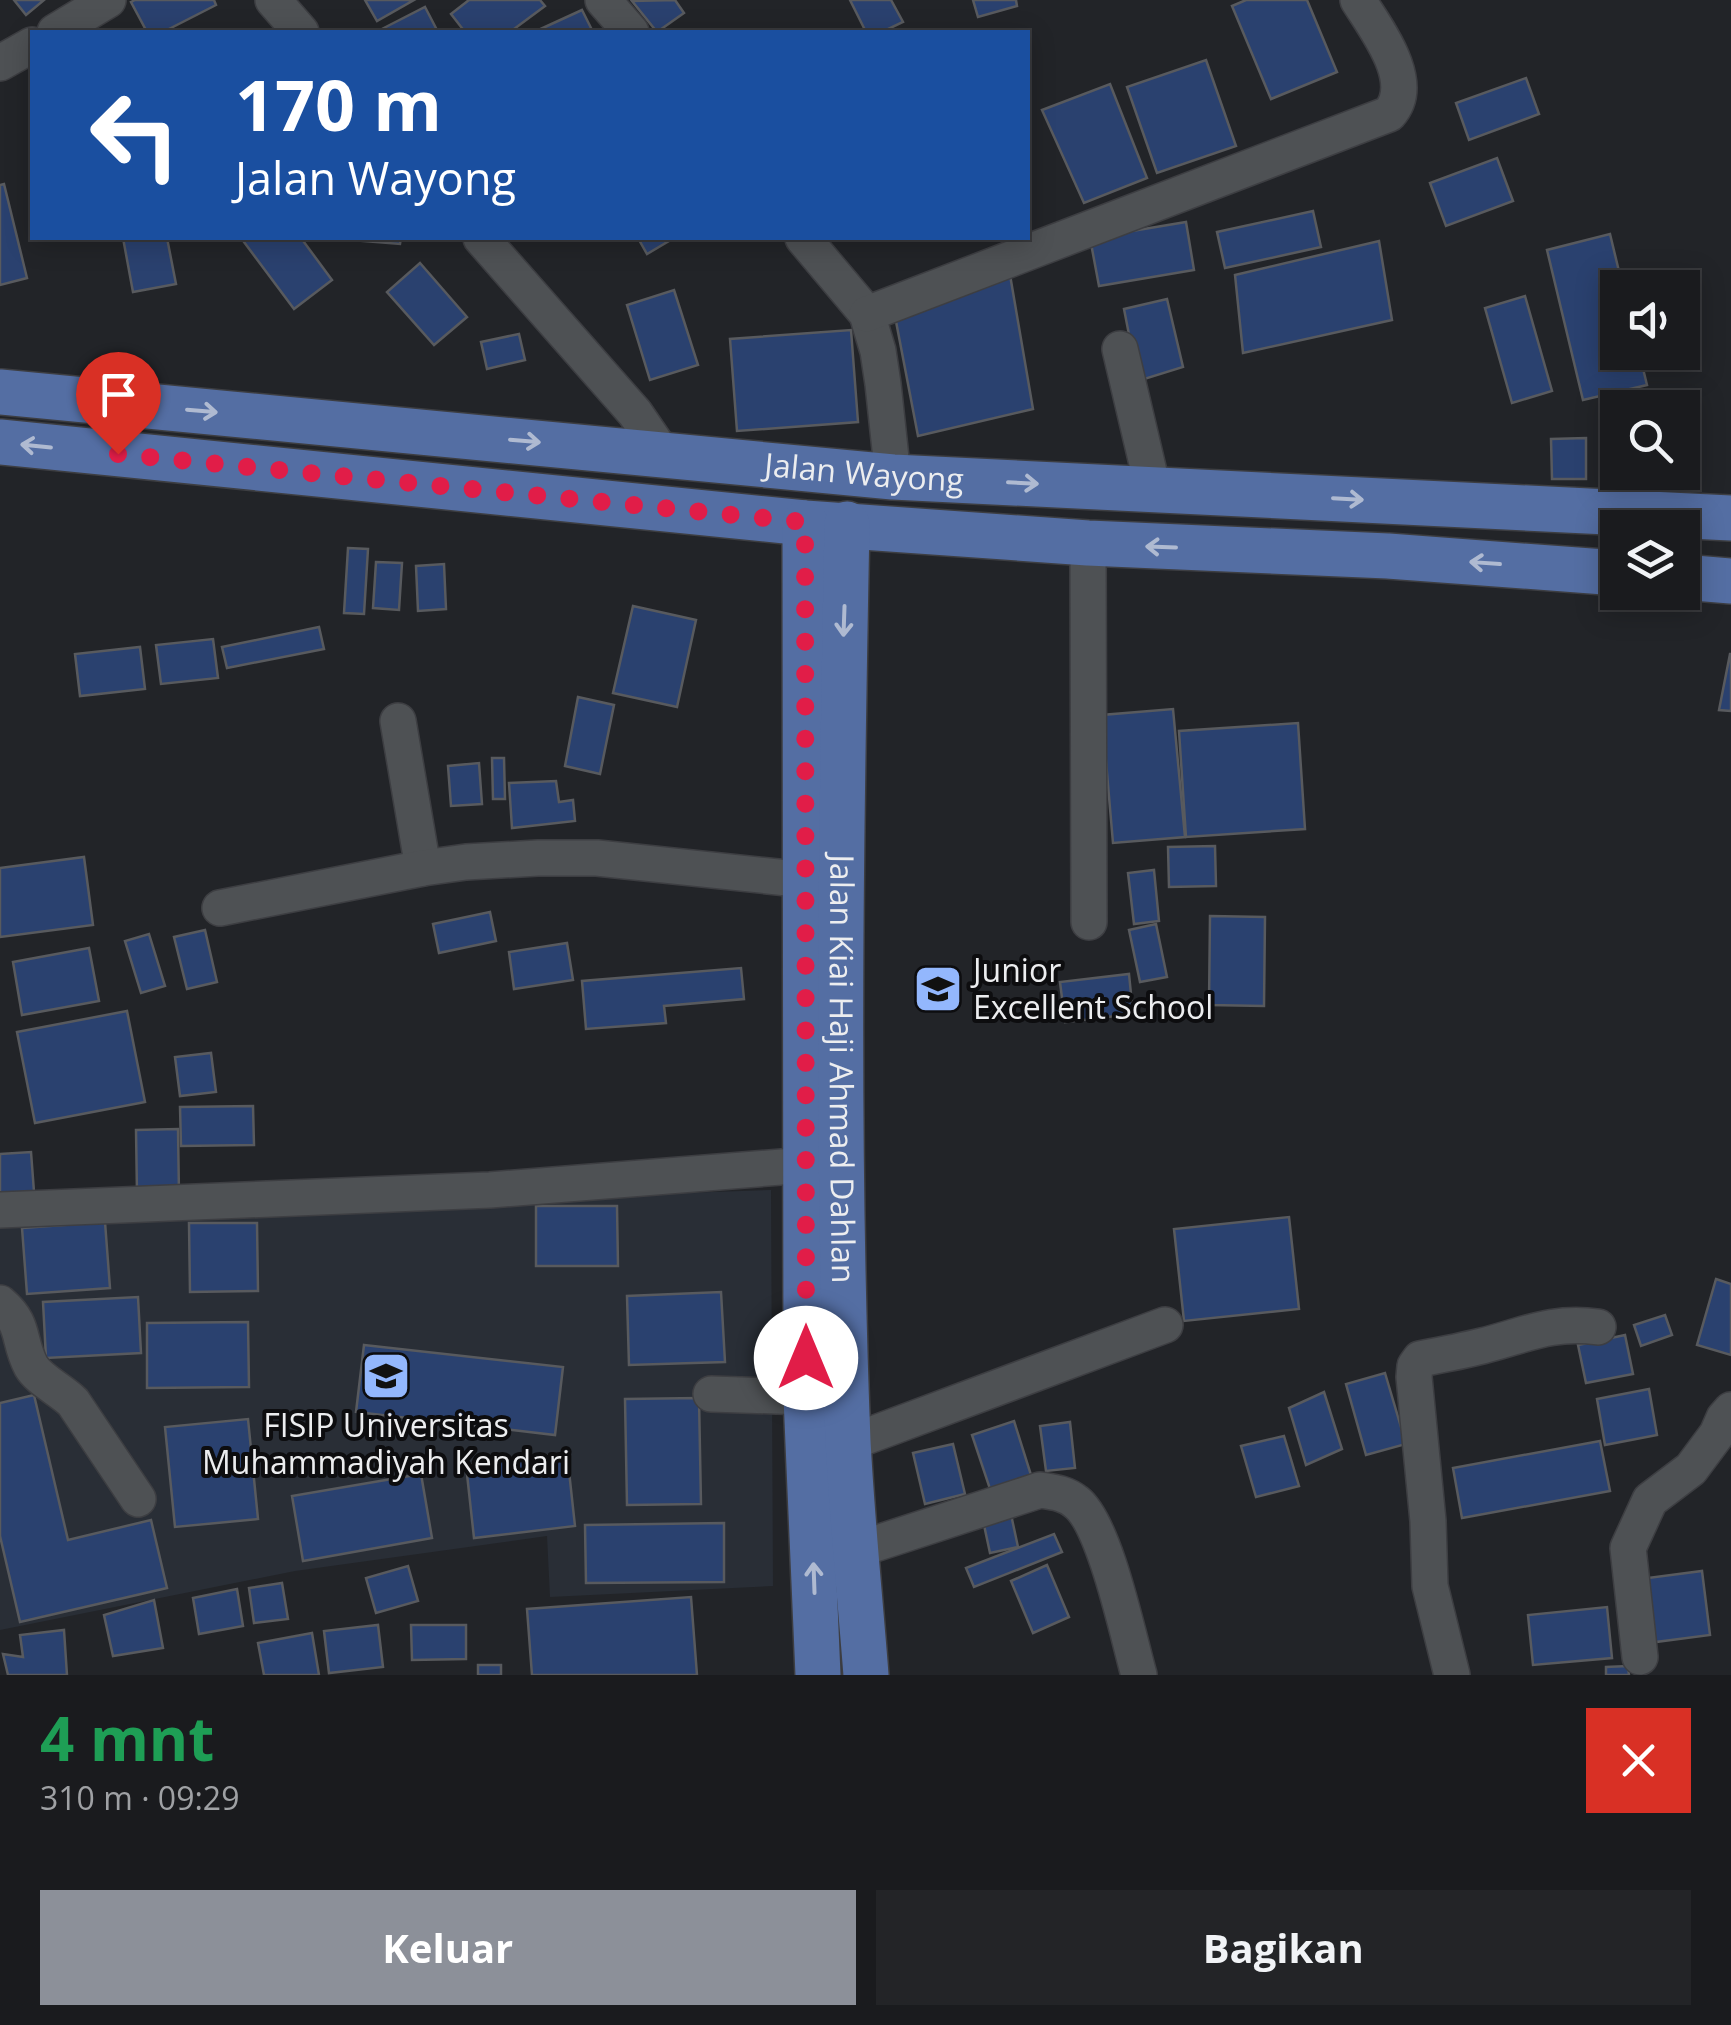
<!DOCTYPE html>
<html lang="id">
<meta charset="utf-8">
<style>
body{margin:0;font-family:"Open Sans",sans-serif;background:#232427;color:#f1f3f6;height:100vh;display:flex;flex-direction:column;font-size:38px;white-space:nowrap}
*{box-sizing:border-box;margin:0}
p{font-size:32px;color:#9fa1a4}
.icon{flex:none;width:55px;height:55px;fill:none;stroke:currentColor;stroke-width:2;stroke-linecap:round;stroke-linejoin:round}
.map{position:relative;height:1675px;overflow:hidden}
.details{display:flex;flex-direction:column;background:#1a1b1e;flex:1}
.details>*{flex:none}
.guide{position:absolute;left:30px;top:30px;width:1000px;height:210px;border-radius:0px;box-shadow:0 5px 25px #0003,0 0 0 2px #38393c;background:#1a4fa0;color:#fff;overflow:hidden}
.controls{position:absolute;left:1600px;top:270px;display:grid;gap:20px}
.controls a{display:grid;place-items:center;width:100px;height:100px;border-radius:0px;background:#1a1b1e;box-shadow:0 5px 25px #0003,0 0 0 2px #38393c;font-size:50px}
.pin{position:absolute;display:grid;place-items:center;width:85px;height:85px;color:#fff;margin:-102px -42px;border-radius:50% 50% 50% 0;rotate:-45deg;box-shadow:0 0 10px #0007}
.pin .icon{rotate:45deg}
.me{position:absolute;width:110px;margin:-55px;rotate:0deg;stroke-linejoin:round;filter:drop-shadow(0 0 8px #0008)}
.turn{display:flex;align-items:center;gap:35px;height:210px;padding:0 40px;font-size:45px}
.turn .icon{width:130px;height:130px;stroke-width:2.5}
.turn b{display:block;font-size:70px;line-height:85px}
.round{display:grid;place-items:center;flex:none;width:105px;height:105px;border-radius:0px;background:#232427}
.overview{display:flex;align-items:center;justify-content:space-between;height:170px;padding:0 40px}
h1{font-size:60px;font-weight:700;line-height:75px;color:#1e9e55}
.action{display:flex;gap:20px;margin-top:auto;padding:20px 40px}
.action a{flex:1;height:115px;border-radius:0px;background:#8c9099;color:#fff;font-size:40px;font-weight:700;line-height:115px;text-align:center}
.action a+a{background:#232427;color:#f1f3f6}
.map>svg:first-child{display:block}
</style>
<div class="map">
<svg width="1731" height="1675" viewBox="0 0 1731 1675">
<rect width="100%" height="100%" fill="#222428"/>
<polygon fill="#292e36" points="771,1190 773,1586 550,1597 547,1536 295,1571 0,1630 0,1216"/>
<g fill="#2a416f" stroke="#585a5e" stroke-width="2.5">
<polygon points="14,0 44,0 26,15"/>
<polygon points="135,0 214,0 216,5 163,32 147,32 131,2"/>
<polygon points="365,0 414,0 377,21"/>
<polygon points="469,0 540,0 545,6 510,32 465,32 451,14"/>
<polygon points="675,0 684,13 657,32 632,1"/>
<polygon points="850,0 891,0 903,22 882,32 866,32"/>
<polygon points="973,0 1016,0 1017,6 978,17"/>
<polygon points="1246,0 1307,0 1337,72 1271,99 1232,6"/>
<polygon points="425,7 438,32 376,32"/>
<polygon points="582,10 593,32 534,32"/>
<polygon points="1206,60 1236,146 1157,173 1127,87"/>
<polygon points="1526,78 1539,114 1469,140 1456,103"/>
<polygon points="1110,84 1147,178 1084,203 1042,110"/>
<polygon points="1497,158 1513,201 1446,226 1430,183"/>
<polygon points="4,184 27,278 0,285 0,185"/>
<polygon points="1313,211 1321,247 1225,268 1217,232"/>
<polygon points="1186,222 1194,270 1099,286 1090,238"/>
<polygon points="1610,234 1623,288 1618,288 1618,352 1639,352 1647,385 1583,400 1547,250"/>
<polygon points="123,238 167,238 176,284 133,292"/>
<polygon points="241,238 301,238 332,280 294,309"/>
<polygon points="326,238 401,238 400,244"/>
<polygon points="638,238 674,238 647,254"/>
<polygon points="1379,241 1392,320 1243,353 1235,275"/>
<polygon points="420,263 467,317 434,345 387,292"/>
<polygon points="1009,269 1033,409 918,436 894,311"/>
<polygon points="674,290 698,365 650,380 627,305"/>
<polygon points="1525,296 1552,391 1512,403 1485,308"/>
<polygon points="1167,299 1183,367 1138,381 1124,309"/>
<polygon points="851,330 858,422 737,431 730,339"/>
<polygon points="519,334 525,360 487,369 481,342"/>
<polygon points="1586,438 1586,479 1552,479 1551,439"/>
<polygon points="348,548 368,549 364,614 344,613"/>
<polygon points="376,562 402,563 399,610 373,608"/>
<polygon points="444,564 446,609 418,611 416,566"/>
<polygon points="633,606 696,620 677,707 613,693"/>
<polygon points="319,627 324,649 227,668 222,647"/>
<polygon points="213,639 218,678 161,684 156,645"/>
<polygon points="140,647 145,689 80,696 75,654"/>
<polygon points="1730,654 1731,654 1731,711 1719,710"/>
<polygon points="578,697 614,705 600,774 565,766"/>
<polygon points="1173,709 1185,837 1113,843 1102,715"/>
<polygon points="1298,723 1305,829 1186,837 1179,731"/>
<polygon points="492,758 504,758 505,799 493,799"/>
<polygon points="479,763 482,804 451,806 448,766"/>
<polygon points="556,781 559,802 573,800 575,821 512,828 509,783"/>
<polygon points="1215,846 1216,886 1169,887 1168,847"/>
<polygon points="84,857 93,925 0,937 0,868"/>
<polygon points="1154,870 1159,921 1134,924 1128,873"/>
<polygon points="490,912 496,941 439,953 433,924"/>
<polygon points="1210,916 1265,917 1264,1006 1209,1005"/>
<polygon points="1156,924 1167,977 1140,982 1129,930"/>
<polygon points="205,930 217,982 187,989 174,937"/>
<polygon points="149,934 165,986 141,993 125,941"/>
<polygon points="567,943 573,980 514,989 509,952"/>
<polygon points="89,948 99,1001 22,1015 13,962"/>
<polygon points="741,968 744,999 664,1006 666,1023 586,1029 582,981"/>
<polygon points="1129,974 1133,1014 1065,1022 1060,982"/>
<polygon points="127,1011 145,1102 35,1123 17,1032"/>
<polygon points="211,1053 216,1092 180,1096 175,1057"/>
<polygon points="253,1106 254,1145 181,1146 180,1107"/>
<polygon points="178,1129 179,1195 137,1194 136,1130"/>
<polygon points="31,1152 35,1205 0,1207 0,1154"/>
<polygon points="536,1206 617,1206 618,1266 536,1266"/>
<polygon points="1289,1217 1299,1309 1184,1321 1174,1229"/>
<polygon points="105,1222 110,1288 27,1294 22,1228"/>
<polygon points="189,1223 257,1223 258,1291 190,1292"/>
<polygon points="1716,1279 1731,1284 1731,1355 1697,1345"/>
<polygon points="721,1292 725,1362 629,1365 627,1296"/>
<polygon points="138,1297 141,1353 46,1358 43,1302"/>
<polygon points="1665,1315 1672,1335 1641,1346 1634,1325"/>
<polygon points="248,1322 249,1387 147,1388 147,1323"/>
<polygon points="1625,1335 1633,1374 1586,1383 1578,1345"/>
<polygon points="364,1345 563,1367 555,1435 356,1412"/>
<polygon points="1385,1373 1406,1444 1366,1455 1346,1384"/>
<polygon points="1649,1389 1657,1435 1605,1445 1597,1399"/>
<polygon points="1324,1392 1342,1449 1306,1465 1289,1408"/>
<polygon points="34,1395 68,1540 151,1520 167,1588 20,1622 0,1536 0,1403"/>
<polygon points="699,1398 701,1504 627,1505 625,1399"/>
<polygon points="248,1419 258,1519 175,1527 165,1427"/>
<polygon points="1014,1421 1031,1475 990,1489 972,1435"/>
<polygon points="1070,1422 1075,1468 1046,1471 1040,1426"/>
<polygon points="1284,1436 1299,1486 1256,1497 1241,1446"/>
<polygon points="1600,1441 1610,1491 1462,1518 1453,1468"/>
<polygon points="953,1444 965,1494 925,1504 913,1453"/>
<polygon points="567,1453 575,1526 474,1538 466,1465"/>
<polygon points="421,1474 432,1538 303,1561 292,1496"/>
<polygon points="1009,1505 1018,1547 990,1553 981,1511"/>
<polygon points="724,1523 724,1582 586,1583 585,1525"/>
<polygon points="1054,1534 1062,1552 974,1587 966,1568"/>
<polygon points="1047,1565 1069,1617 1033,1633 1011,1581"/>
<polygon points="408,1566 418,1601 376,1613 366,1578"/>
<polygon points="1702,1571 1710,1635 1648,1643 1640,1579"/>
<polygon points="282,1583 288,1619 254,1623 249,1588"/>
<polygon points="237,1589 243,1626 199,1634 193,1598"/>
<polygon points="691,1597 697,1675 532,1675 527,1609"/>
<polygon points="154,1600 163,1648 113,1656 104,1615"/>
<polygon points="1607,1607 1612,1658 1533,1665 1528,1615"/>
<polygon points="378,1625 383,1667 329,1673 324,1631"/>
<polygon points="411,1625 466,1625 466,1659 412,1660"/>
<polygon points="64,1630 67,1675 8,1675 3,1654 23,1657 20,1635"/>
<polygon points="312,1633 319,1675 264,1675 258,1643"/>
<rect x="478" y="1665" width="23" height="10"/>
<polygon points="1628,1666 1629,1675 1606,1675 1606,1667"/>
</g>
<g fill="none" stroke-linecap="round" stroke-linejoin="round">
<g stroke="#3d3e42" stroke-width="38">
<g id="minor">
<polyline points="273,0 301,32"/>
<polyline points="603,0 631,32"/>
<polyline points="55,32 108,0"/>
<polyline points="0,63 32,45"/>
<polyline points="481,238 635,413 663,454"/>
<polyline points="803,238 867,314 878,351 883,384 893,477"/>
<path d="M 867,314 L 1389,114 C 1418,82 1376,29 1358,0"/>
<polyline points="1120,349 1153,489"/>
<polyline points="1088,543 1089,922"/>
<polyline points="398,721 423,868"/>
<polyline points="220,908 423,868 466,862 538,858 597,858 807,880"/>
<polyline points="0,1210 490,1190 807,1165"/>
<path d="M 0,1303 C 26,1325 17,1339 31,1366 C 39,1380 61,1390 73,1402 L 138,1499"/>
<polyline points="711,1394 806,1397"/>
<polyline points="849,1443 1165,1325"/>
<path d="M 856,1550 L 1040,1490 C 1053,1492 1065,1493 1076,1502 C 1105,1524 1128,1636 1139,1675"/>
<polyline points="1640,1657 1628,1548 1650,1500 1691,1469 1717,1434 1724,1418 1731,1410"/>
<path d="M 1452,1675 L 1430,1586 L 1428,1521 L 1414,1377 L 1415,1366 L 1420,1359 C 1441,1355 1462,1351 1482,1346 C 1526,1335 1550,1321 1598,1327"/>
</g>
</g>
<g stroke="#3d3e42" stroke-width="48">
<g id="major">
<path id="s1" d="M 0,392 L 893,477 L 1731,518"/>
<polyline points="0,442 805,523 1088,543 1388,556 1618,573"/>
<polyline points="805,523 806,1397 818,1675"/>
<path id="s2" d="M 847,524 C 841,829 836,1136 848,1441 C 852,1519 860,1597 866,1675"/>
<polyline points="1682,577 1731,581"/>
</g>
</g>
<use href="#minor" stroke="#4e5154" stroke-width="35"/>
<use href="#major" stroke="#546ea3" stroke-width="45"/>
</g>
<defs><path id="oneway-shaft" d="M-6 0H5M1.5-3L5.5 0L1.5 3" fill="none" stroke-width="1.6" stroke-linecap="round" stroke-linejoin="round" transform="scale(2.5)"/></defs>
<g stroke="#afbad1">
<use href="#oneway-shaft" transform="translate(202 411) rotate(5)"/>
<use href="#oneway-shaft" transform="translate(525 441) rotate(5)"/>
<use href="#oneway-shaft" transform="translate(36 446) rotate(-174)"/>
<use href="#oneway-shaft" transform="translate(1023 483) rotate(3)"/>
<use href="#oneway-shaft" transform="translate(1348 499) rotate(3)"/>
<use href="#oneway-shaft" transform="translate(1161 547) rotate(-178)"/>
<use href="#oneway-shaft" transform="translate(1485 563) rotate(-176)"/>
<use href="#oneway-shaft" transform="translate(844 621) rotate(92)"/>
<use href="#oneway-shaft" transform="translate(814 1578) rotate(-92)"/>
</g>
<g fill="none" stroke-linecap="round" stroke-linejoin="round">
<polyline stroke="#e11d48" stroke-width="18" stroke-dasharray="0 32.4" points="118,454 805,522 806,1358"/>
</g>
<defs>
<g id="school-square" transform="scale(2.5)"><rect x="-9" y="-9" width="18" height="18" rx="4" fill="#93b7fd" stroke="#0d0d0f"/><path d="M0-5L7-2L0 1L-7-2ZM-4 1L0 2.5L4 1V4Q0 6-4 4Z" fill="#111"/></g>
<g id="university-square" transform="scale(2.5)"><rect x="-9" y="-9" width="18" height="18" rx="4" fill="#93b7fd" stroke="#0d0d0f"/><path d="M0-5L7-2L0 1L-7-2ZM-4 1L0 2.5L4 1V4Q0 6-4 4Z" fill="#111"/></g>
</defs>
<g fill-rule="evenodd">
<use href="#school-square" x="938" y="989"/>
<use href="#university-square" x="386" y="1376"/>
</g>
<g text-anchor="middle" stroke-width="8" stroke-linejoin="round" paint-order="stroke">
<g font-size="32" fill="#ecedef" stroke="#0d0d0f">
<text dy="11" stroke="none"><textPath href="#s1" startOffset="868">Jalan Wayong</textPath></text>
<text dy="11" stroke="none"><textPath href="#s2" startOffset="545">Jalan Kiai Haji Ahmad Dahlan</textPath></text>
</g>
<g font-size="32" fill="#ecedef" stroke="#0d0d0f" text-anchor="start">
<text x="973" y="982">Junior<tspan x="973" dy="37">Excellent School</tspan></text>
<text x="386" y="1437" text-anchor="middle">FISIP Universitas<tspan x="386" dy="37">Muhammadiyah Kendari</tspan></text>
</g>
</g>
</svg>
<div class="controls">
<a><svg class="icon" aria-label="sound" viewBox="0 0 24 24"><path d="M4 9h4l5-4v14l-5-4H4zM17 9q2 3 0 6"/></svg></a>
<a><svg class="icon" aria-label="search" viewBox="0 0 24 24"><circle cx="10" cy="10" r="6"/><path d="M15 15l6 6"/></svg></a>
<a><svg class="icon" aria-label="layers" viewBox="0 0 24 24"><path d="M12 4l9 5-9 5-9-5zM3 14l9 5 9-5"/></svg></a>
</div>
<div class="pin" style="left:118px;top:454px;background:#d93025"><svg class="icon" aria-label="arrive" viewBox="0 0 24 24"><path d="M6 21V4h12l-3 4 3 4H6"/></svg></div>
<svg class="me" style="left:806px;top:1358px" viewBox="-20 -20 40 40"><circle r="19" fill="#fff"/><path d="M0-13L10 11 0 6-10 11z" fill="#e11d48"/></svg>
<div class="guide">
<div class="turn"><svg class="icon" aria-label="left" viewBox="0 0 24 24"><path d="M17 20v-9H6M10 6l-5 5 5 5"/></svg><div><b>170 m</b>Jalan Wayong</div></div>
</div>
</div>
<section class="details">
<div class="overview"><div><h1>4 mnt</h1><p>310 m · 09:29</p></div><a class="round" style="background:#d93025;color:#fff"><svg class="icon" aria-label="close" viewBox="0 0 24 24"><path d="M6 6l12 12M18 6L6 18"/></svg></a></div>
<div class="action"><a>Keluar</a><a>Bagikan</a></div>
</section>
